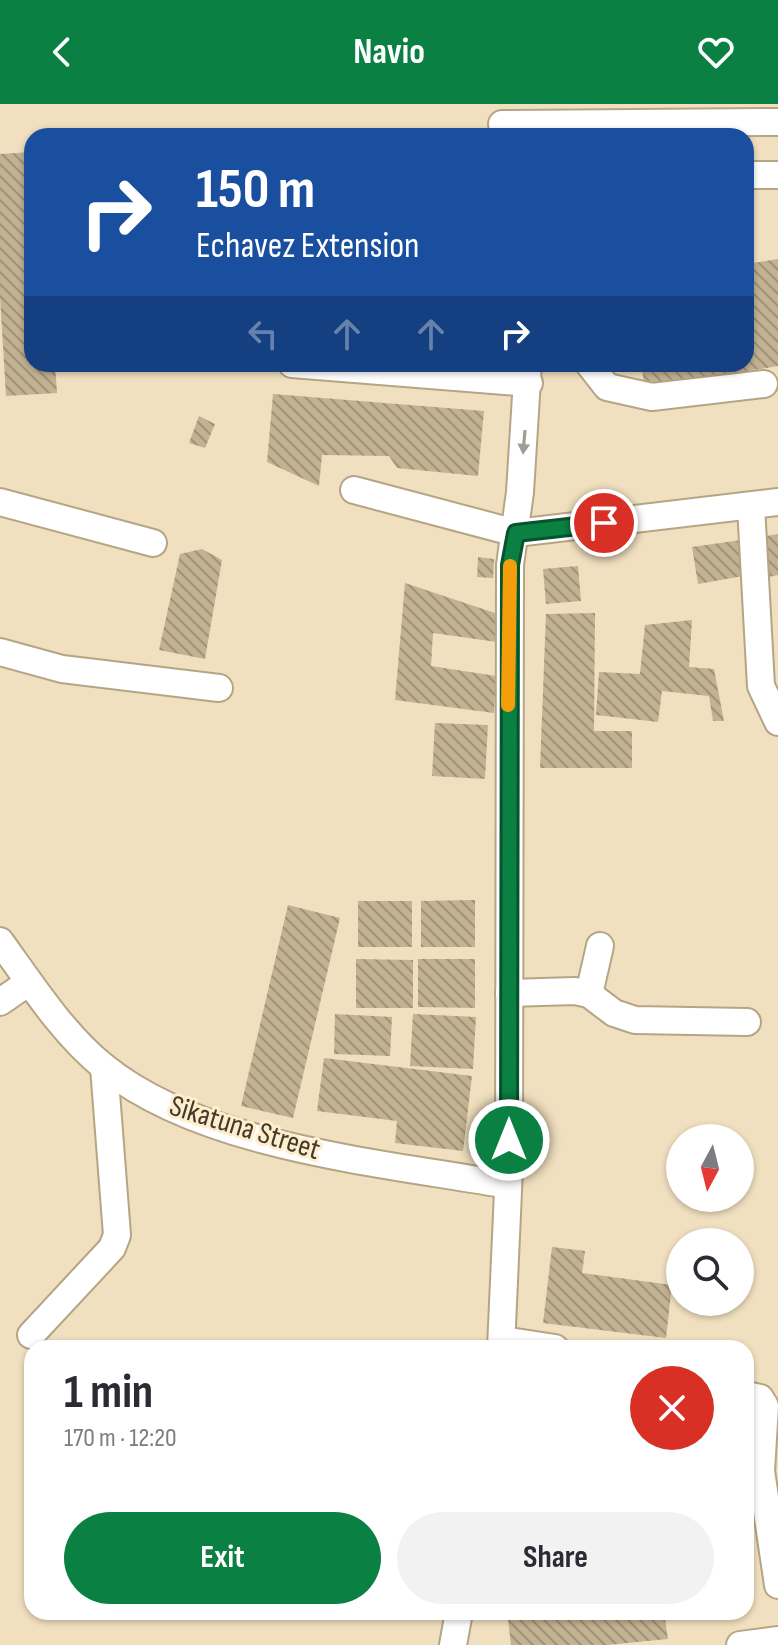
<!DOCTYPE html>
<meta charset="utf-8">
<style>
body{margin:0;font-family:"Sofia Sans Condensed",sans-serif;background:#f2f2f3;color:#2b2b33;height:100vh;display:flex;flex-direction:column;font-size:30px;white-space:nowrap}
*{box-sizing:border-box;margin:0}
p{font-size:26px;color:#7c7c81}
.icon{flex:none;width:44px;height:44px;fill:none;stroke:currentColor;stroke-width:2;stroke-linecap:round;stroke-linejoin:round}
.map{position:relative;flex:1;overflow:hidden}
.sheet{position:absolute;left:24px;top:1236px;width:730px;height:280px;display:flex;flex-direction:column;background:#fff;border-radius:24px;box-shadow:0 2px 6px #0004}
.sheet>*{flex:none}
.guide{position:absolute;left:24px;top:24px;width:730px;height:244px;border-radius:24px;box-shadow:0 2px 6px #0004;background:#1a4fa0;color:#fff;overflow:hidden}
.needle{width:52px;rotate:187deg}
.buttons{position:absolute;left:666px;top:1020px;display:grid;gap:16px}
.buttons a{display:grid;place-items:center;width:88px;height:88px;border-radius:50%;background:#fff;box-shadow:0 2px 6px #0004;font-size:40px}
.pin{position:absolute;display:grid;place-items:center;width:68px;height:68px;color:#fff;margin:-34px;border:4px solid #fff;border-radius:50%;box-shadow:0 2px 8px #0007}
.me{position:absolute;width:88px;margin:-44px;rotate:0deg;stroke-linejoin:round;filter:drop-shadow(0 0 6px #0008)}
.turn{display:flex;align-items:center;gap:28px;height:168px;padding:0 40px;font-size:36px}
.turn .icon{width:104px;height:104px;stroke-width:2.5}
.turn b{display:block;font-size:56px;line-height:68px}
.lanes{display:flex;align-items:center;height:76px;padding:0 40px;background:#0003;justify-content:center;gap:40px;direction:ltr}
.lanes .off{opacity:.35}
.round{display:grid;place-items:center;flex:none;width:84px;height:84px;border-radius:42px;background:#f2f2f3}
.head{display:flex;align-items:center;justify-content:space-between;height:136px;padding:0 40px}
h1{font-size:48px;font-weight:700;line-height:60px}
.button{display:flex;gap:16px;margin-top:auto;padding:16px 40px}
.button a{flex:1;height:92px;border-radius:48px;background:#0b8043;color:#fff;font-size:32px;font-weight:700;line-height:92px;text-align:center}
.button a+a{background:#f2f2f3;color:#2b2b33}
header{display:flex;justify-content:space-between;align-items:center;height:104px;padding:0 40px;background:#0b8043;color:#fff;font-size:36px;font-weight:700}
.map>svg:first-child{display:block}
</style>
<header><svg class="icon" aria-label="back" viewBox="0 0 24 24"><path d="M15 5l-7 7 7 7"/></svg>Navio<svg class="icon" aria-label="heart" viewBox="0 0 24 24"><path d="M12 20l-8-8c-3-5 5-10 8-4 3-6 11-1 8 4z"/></svg></header>
<div class="map">
<svg width="778" height="1541" viewBox="0 0 778 1541">
<defs>
<pattern id="building-back-hatch" width="6" height="6" patternUnits="userSpaceOnUse" patternTransform="scale(2)"><rect width="6" height="6" fill="#c2b292"/><path d="M-1 5l2 2M0 0l6 6M5-1l2 2" fill="none" stroke="#9f9278"/></pattern>
</defs>
<rect width="100%" height="100%" fill="#f1e0bf"/>
<g fill="url(#building-back-hatch)">
<polygon points="32,48 32,260 55,260 57,289 6,292 0,193 0,50"/>
<polygon points="778,155 778,262 645,284 641,260 746,260 746,160"/>
<polygon points="273,290 484,307 478,372 397,364 389,352 322,351 319,382 267,358"/>
<polygon points="199,312 215,320 205,344 189,339"/>
<polygon points="778,430 778,471 769,473 761,433"/>
<polygon points="748,435 749,471 698,480 692,443"/>
<polygon points="202,445 222,456 205,555 159,546 180,450"/>
<polygon points="478,453 494,455 493,474 477,473"/>
<polygon points="578,462 581,497 546,500 543,465"/>
<polygon points="405,479 498,510 497,538 433,529 431,562 496,572 494,609 395,596"/>
<polygon points="595,509 594,627 632,627 632,664 540,664 546,510"/>
<polygon points="692,516 689,563 714,565 724,617 713,617 709,592 662,587 658,618 596,611 599,568 640,570 645,521"/>
<polygon points="435,619 488,621 485,675 432,672"/>
<polygon points="475,796 475,843 421,843 421,797"/>
<rect x="358" y="797" width="54" height="46"/>
<polygon points="288,801 340,814 293,1014 241,1002"/>
<polygon points="356,855 413,856 413,904 356,904"/>
<polygon points="418,855 475,855 475,904 418,903"/>
<polygon points="335,910 392,913 390,952 334,950"/>
<polygon points="413,910 476,913 473,965 410,962"/>
<polygon points="324,954 472,972 463,1047 395,1039 397,1017 317,1007"/>
<polygon points="552,1143 585,1147 582,1169 672,1181 666,1234 543,1219"/>
<polygon points="507,1508 664,1508 668,1535 607,1541 511,1541"/>
</g>
<g fill="none" stroke-linecap="round" stroke-linejoin="round">
<g stroke="#b5a585" stroke-width="30">
<g id="minor">
<polyline points="502,20 778,18"/>
<polyline points="746,71 778,71"/>
<polyline points="292,260 529,279"/>
<polyline points="589,260 607,283 652,293 764,280"/>
<polyline points="354,386 516,429 778,398"/>
<polyline points="0,398 153,439"/>
<polyline points="751,402 761,582 778,618"/>
<polyline points="0,548 62,565 219,584"/>
<path d="M 0,837 C 31,880 63,930 104,963 C 204,1044 385,1059 508,1081"/>
<polyline points="509,889 575,887 589,890 614,909 635,916 747,918"/>
<polyline points="589,890 600,842"/>
<polyline points="0,898 29,878"/>
<polyline points="31,1231 112,1144 117,1131 104,963"/>
<polyline points="502,1236 555,1244"/>
<polyline points="501,1244 509,1065 510,461 520,388 528,260"/>
<polyline points="746,1291 760,1294 765,1302 761,1367"/>
<polyline points="746,1366 761,1367 778,1481"/>
<polyline points="453,1541 459,1508"/>
<polyline points="740,1541 778,1536"/>
</g>
</g>
<use href="#minor" stroke="#fff" stroke-width="26"/>
</g>
<defs><path id="oneway-solid" d="M-6-.8H1V-3.2L6.5 0L1 3.2V.8H-6Z" transform="scale(2)"/></defs>
<use fill="#a09d96" href="#oneway-solid" transform="translate(524 338) rotate(95)"/>
<g fill="none" stroke-linecap="round" stroke-linejoin="round">
<g stroke="#07532c" stroke-width="20">
<polyline id="route" points="509,1036 510,461 516,429 604,419"/>
</g>
<use href="#route" stroke="#0b8043" stroke-width="14"/>
<polyline stroke="#f59e0b" stroke-width="14" points="508,601 510,462"/>
</g>
<g text-anchor="middle" stroke-width="6" stroke-linejoin="round" paint-order="stroke">
<g font-size="30" fill="#413b2d" stroke="#ffedcc">
<text transform="translate(245 1023) rotate(17)" y="10">Sikatuna Street</text>
</g>
</g>
</svg>
<div class="buttons">
<a><svg class="needle" viewBox="-14 -14 28 28"><path d="M0-13l5 13h-10z" fill="#e53935"/><path d="M0 13l5-13h-10z" fill="#7c7c81"/></svg></a>
<a><svg class="icon" aria-label="search" viewBox="0 0 24 24"><circle cx="10" cy="10" r="6"/><path d="M15 15l6 6"/></svg></a>
</div>
<div class="pin" style="left:604px;top:419px;background:#d93025"><svg class="icon" aria-label="arrive" viewBox="0 0 24 24"><path d="M6 21V4h12l-3 4 3 4H6"/></svg></div>
<svg class="me" style="left:509px;top:1036px" viewBox="-20 -20 40 40"><circle r="17" fill="#0b8043" stroke="#fff" stroke-width="3"/><path d="M0-11L8 9 0 5-8 9z" fill="#fff"/></svg>
<div class="guide">
<div class="turn"><svg class="icon" aria-label="right" viewBox="0 0 24 24"><path d="M7 20v-9h11M14 6l5 5-5 5"/></svg><div><b>150 m</b>Echavez Extension</div></div>
<div class="lanes"><svg class="icon off" aria-label="left" viewBox="0 0 24 24"><path d="M17 20v-9H6M10 6l-5 5 5 5"/></svg><svg class="icon off" aria-label="ahead" viewBox="0 0 24 24"><path d="M12 20V5M6 11l6-6 6 6"/></svg><svg class="icon off" aria-label="ahead" viewBox="0 0 24 24"><path d="M12 20V5M6 11l6-6 6 6"/></svg><svg class="icon" aria-label="right" viewBox="0 0 24 24"><path d="M7 20v-9h11M14 6l5 5-5 5"/></svg></div>
</div>
<section class="sheet">
<div class="head"><div><h1>1 min</h1><p>170 m · 12:20</p></div><a class="round" style="background:#d93025;color:#fff"><svg class="icon" aria-label="close" viewBox="0 0 24 24"><path d="M6 6l12 12M18 6L6 18"/></svg></a></div>
<div class="button"><a>Exit</a><a>Share</a></div>
</section>
</div>
